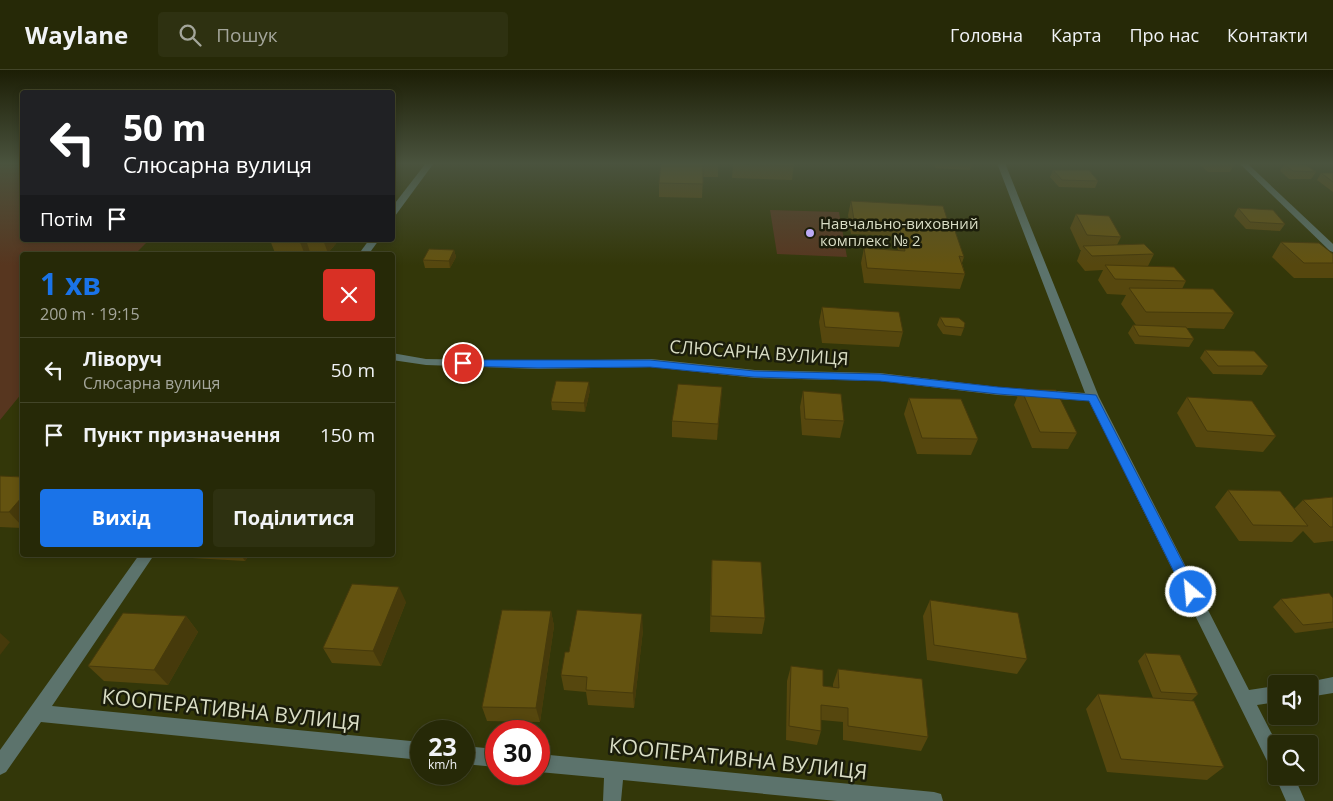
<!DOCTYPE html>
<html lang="uk">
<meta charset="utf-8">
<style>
body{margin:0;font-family:"Open Sans",sans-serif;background:#2e3111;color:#f1f3f6;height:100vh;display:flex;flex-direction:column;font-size:19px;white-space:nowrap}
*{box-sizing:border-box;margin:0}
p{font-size:16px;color:#a4a69b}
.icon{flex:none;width:28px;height:28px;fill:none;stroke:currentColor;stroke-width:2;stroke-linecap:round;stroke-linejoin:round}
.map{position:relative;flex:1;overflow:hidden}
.details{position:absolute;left:20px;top:182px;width:375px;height:305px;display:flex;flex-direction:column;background:#262907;border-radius:5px;box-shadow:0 2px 8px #0003,0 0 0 1px #424528}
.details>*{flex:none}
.guide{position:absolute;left:20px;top:20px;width:375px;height:152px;border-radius:5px;box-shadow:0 2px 8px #0003,0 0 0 1px #424528;background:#202124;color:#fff;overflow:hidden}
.fabs{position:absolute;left:1268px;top:605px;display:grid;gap:10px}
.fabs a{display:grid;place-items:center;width:50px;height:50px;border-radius:5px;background:#262907;box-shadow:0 2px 8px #0003,0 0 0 1px #424528;font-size:25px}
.speed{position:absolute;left:410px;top:650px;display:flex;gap:10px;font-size:25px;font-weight:700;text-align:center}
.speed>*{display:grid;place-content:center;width:65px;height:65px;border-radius:50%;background:#262907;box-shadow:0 2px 8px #0003,0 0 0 1px #424528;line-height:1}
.speed small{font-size:12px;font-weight:400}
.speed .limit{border:8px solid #d22;background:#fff;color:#111}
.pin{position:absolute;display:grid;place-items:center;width:42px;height:42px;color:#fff;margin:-21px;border:2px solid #fff;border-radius:50%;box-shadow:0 1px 5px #0007}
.me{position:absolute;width:55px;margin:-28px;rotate:333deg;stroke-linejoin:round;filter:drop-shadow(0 0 4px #0008)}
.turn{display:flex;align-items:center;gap:18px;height:105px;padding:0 20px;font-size:22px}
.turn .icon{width:65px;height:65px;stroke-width:2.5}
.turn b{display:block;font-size:35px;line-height:42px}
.then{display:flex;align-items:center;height:48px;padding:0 20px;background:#0003;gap:10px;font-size:19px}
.round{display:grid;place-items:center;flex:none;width:52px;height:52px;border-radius:5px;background:#2e3111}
.overview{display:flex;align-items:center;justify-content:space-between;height:85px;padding:0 20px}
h1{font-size:30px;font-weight:700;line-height:38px;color:#1a73e8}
.button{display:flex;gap:10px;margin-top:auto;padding:10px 20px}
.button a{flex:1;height:58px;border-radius:5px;background:#1a73e8;color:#fff;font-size:20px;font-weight:700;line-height:58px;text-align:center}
.button a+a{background:#2e3111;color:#f1f3f6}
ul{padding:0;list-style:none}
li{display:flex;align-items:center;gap:15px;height:65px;padding:0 20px;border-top:1px solid #424528}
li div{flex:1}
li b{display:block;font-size:19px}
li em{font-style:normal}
header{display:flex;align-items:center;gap:30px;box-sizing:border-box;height:70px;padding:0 25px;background:#262907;border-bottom:1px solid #424528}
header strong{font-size:24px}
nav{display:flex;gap:28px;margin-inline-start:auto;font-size:18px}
.search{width:350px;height:45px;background:#2e3111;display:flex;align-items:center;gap:12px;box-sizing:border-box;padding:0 18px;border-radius:5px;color:#a4a69b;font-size:19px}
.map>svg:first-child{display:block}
</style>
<header>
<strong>Waylane</strong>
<div class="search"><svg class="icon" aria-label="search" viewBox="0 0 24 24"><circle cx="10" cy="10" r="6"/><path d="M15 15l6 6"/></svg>Пошук</div>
<nav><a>Головна</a><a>Карта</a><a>Про нас</a><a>Контакти</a></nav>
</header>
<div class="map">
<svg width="1333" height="731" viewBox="0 0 1333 731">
<rect width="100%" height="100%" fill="#333709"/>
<g fill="#57361f">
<polygon points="0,93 22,93 22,170 149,170 134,185 22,185 22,323 0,350"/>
<polygon points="770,140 839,142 847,187 777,184"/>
</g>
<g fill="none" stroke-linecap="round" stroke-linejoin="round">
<g fill="#5c736c" fill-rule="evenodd">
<polygon points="426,93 434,93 395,146 392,146 392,137"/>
<polygon points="997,93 1005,93 1099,327 1249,620 1276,616 1276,632 1257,635 1277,674 1276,700 1270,697 1089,331 998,325 880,311 755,308 651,297 538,299 426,295 392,290 392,283 426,289 538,291 651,289 755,300 880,303 998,317 1085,323"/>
<polygon points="1239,93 1247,93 1333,174 1333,182 1330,181"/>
<polygon points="369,170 379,170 368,185 358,185"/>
<polygon points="139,485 154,485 52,636 421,672 421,690 41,652 6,702 0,705 0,680"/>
<polygon points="1333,607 1333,623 1309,627 1309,614 1303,613"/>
<polygon points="464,676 496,679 496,697 464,694"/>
<polygon points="539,684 934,722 941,724 943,731 837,731 623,710 621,731 603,731 604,708 539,702"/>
<polygon points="1276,702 1276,706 1294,706 1305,731 1286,731 1275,706"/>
</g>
</g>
<g fill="#56470e">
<polygon points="661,93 718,93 718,107 703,107 702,128 659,127 659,113"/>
<polygon points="733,93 794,93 792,110 732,108"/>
<polygon points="934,93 972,93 970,100 935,98"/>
<polygon points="1198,93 1231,93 1234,95 1230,102 1208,102"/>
<polygon points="1284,94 1316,102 1311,109 1289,109 1280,101"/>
<polygon points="1053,100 1098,111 1095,118 1059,117 1050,107"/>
<polygon points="1321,103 1333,103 1333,122 1317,110"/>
<polygon points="851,131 950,158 964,187 962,193 965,204 960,219 864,213 861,193 864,178 898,180 895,166 851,164 848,145"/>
<polygon points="1238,138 1285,154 1280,161 1246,159 1234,146"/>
<polygon points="1076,144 1121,167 1117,175 1154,184 1148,196 1186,211 1182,219 1234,243 1224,259 1186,258 1194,269 1189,277 1135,274 1128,263 1133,255 1136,255 1121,234 1126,225 1107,224 1098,210 1103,200 1085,201 1077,191 1081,180 1080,180 1070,158"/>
<polygon points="270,170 339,170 328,183 310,182 307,185 275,183"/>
<polygon points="1281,172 1333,184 1333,208 1294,208 1272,187"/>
<polygon points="454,180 456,187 450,198 425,198 423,190"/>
<polygon points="822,237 903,262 899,277 822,273 819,252"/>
<polygon points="940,247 964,258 961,266 943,264 937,255"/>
<polygon points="1205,280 1268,296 1262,305 1213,304 1200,288"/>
<polygon points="722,317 717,370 672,367 672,351"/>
<polygon points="1021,319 1077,363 1068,379 1032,378 1014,335"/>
<polygon points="590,320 585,342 552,340 551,332"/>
<polygon points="803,321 844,351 840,368 802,365 800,337"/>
<polygon points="1187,327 1276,366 1263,382 1196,377 1177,343"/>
<polygon points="909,328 978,369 971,385 917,384 904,344"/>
<polygon points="0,406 22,407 22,458 0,457"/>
<polygon points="1228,420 1294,439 1303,430 1333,427 1333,471 1314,473 1303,461 1292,472 1239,471 1215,437"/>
<polygon points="190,485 249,485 245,491 192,488"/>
<polygon points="712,490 765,548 762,564 710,562 711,506"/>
<polygon points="1333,528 1333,558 1295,563 1273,537 1281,529"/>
<polygon points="930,530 1027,589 1017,604 927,590 923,546"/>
<polygon points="406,532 381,596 332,593 323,578"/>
<polygon points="551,541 554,556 540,652 487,651 482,637"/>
<polygon points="186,546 198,562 168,615 104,611 88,596"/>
<polygon points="643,560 634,638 588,635 586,622 564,620 561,605 569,582"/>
<polygon points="1145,583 1198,624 1191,631 1224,697 1207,710 1107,702 1086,639 1098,624 1153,628 1138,591"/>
<polygon points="791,596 823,616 833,617 833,614 838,599 928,667 921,681 843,670 843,652 821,650 821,661 817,675 786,670 787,611"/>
</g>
<g fill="#463a0b">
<polygon points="301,170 306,170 310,182 307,185 305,185 300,172"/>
<polygon points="323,170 339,170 328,183"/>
<polygon points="454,180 456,187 450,198 449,191"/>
<polygon points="589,312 590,320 585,342 584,333"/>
<polygon points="722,317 721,334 717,370 718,354"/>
<polygon points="22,427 22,456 9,442"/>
<polygon points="241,485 249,485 245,491"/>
<polygon points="399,517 406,532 381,596 373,581"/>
<polygon points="551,541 554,556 540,652 536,638"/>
<polygon points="642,544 643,560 634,638 633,623"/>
<polygon points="186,546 198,562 168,615 154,600"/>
<polygon points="0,563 10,572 0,585"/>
</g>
<g fill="#645310" stroke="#463a0b">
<polygon points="661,93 718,93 703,93 703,114 659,113"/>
<polygon points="733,93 794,93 794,96 733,94"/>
<polygon points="1209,93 1231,93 1234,95 1211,95"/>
<polygon points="1284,94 1306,95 1316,102 1293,101"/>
<polygon points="1053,100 1089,100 1098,111 1062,110"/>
<polygon points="1321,103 1333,103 1333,112"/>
<polygon points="851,131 943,136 950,158 954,158 964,187 959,186 965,204 867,198 864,178 905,181 898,152 854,150"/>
<polygon points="1238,138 1273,140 1285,154 1250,152"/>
<polygon points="1076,144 1109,146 1121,167 1087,165"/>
<polygon points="271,170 301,170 300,172"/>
<polygon points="1281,172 1319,173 1333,184 1333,193 1304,193"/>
<polygon points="1144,174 1154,184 1092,186 1083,176"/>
<polygon points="429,179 454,180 449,191 423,190"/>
<polygon points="255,182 303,185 252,185"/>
<polygon points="1105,195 1174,197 1186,211 1115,209"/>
<polygon points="1129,218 1213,219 1234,243 1146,242"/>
<polygon points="822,237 899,242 903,262 825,257"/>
<polygon points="940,247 959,248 965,253 964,258 945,256"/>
<polygon points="1133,255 1186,257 1194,269 1139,266"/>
<polygon points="1205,280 1254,281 1268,296 1218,296"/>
<polygon points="556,311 589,312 584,333 551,332"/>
<polygon points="678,314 722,317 718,354 672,351"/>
<polygon points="1021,319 1056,320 1077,363 1040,362"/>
<polygon points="803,321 841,324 844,351 805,349"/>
<polygon points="1187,327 1252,331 1276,366 1207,361"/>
<polygon points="909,328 961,329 978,369 922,368"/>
<polygon points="0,406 22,407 22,427 9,442 0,442"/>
<polygon points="1228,420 1280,421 1308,456 1253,455"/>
<polygon points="1333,427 1333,457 1330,457 1303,430"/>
<polygon points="712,490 761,492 765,548 711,546"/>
<polygon points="352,514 399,517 373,581 323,578"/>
<polygon points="1329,523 1333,528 1333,552 1303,555 1281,529"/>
<polygon points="930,530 1018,543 1027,589 934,575"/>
<polygon points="502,540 551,541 536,638 482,637"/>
<polygon points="577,540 642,544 633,623 586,620 587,607 561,605 565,582 569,582"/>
<polygon points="123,543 186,546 154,600 88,596"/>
<polygon points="1145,583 1180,585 1198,624 1161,622"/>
<polygon points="791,596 823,600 823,616 839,618 838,599 922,609 928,667 848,656 848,638 821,635 821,661 789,656"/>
<polygon points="1098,624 1194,631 1224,697 1121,689"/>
</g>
<linearGradient id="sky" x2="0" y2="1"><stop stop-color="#1c1e05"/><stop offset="0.48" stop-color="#4a533e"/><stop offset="1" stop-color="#4a533e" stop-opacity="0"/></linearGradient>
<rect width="1333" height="195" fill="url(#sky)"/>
<polygon fill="#1a73e8" stroke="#114b97" points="460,290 650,290 754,301 880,304 998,317 1096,325 1198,522 1196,526 1191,528 1186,526 1089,331 998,324 880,311 754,307 650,297 538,298 463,296 460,295"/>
<circle fill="#bcaaf6" stroke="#1b1d0b" stroke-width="2" cx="810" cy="163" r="5"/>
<g text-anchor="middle" stroke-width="5" stroke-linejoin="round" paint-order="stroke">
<g font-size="15" fill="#d9ddc5" stroke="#1b1d0b" text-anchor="start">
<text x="820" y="159">Навчально-виховний<tspan x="820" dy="17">комплекс № 2</tspan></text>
</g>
<g font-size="18" fill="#d9ddc5" stroke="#1b1d0b">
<text transform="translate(759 283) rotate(4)" y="6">СЛЮСАРНА ВУЛИЦЯ</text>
</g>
<g font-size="21" fill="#d9ddc5" stroke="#1b1d0b">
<text transform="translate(231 640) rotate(6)" y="7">КООПЕРАТИВНА ВУЛИЦЯ</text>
<text transform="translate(738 689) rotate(6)" y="7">КООПЕРАТИВНА ВУЛИЦЯ</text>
</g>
</g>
</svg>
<div class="fabs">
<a><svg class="icon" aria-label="sound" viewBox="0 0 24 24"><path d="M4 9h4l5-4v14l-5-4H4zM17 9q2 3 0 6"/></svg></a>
<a><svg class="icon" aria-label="search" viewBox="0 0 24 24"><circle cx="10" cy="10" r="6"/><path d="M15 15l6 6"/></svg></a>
</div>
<div class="speed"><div>23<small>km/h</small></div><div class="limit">30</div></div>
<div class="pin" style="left:463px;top:293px;background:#d93025"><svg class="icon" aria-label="arrive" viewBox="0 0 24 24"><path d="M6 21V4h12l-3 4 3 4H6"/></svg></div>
<svg class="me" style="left:1191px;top:522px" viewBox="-20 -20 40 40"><circle r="17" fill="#1a73e8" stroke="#fff" stroke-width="3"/><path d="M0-11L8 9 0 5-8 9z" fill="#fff"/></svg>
<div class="guide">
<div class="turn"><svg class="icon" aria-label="left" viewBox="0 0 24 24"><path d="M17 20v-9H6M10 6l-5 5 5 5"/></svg><div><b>50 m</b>Слюсарна вулиця</div></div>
<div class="then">Потім<svg class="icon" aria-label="arrive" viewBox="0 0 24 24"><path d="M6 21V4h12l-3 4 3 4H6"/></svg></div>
</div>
<section class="details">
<div class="overview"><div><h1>1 хв</h1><p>200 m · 19:15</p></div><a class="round" style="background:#d93025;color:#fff"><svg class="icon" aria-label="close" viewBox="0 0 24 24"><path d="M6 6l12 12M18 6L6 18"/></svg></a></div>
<ul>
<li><svg class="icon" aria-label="left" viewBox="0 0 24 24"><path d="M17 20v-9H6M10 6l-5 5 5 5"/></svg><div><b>Ліворуч</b><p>Слюсарна вулиця</p></div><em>50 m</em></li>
<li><svg class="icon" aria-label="arrive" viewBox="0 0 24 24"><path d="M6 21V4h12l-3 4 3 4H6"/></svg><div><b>Пункт призначення</b></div><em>150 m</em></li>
</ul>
<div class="button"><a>Вихід</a><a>Поділитися</a></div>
</section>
</div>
